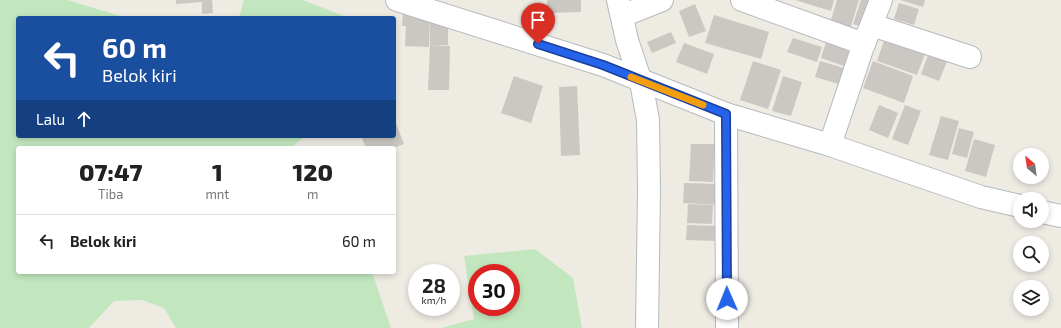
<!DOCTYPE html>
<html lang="id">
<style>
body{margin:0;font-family:"Exo 2",sans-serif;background:#f2f2f2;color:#222;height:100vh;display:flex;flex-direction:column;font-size:15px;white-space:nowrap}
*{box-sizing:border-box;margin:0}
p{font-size:13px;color:#767676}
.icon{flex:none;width:22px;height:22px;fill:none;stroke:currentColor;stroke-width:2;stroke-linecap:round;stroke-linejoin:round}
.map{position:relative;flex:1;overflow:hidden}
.panel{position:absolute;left:16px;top:146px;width:380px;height:128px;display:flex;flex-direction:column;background:#fff;border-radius:4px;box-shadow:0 2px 6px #0003}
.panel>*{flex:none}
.guide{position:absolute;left:16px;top:16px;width:380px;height:122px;border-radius:4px;box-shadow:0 2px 6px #0003;background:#1a4fa0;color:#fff;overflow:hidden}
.needle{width:26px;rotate:331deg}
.fabs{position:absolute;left:1013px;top:148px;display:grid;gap:8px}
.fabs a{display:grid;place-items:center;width:36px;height:36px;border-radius:50%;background:#fff;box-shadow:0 2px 6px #0003;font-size:20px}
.speed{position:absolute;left:408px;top:264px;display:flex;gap:8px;font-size:20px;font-weight:700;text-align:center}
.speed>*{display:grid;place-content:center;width:52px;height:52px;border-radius:50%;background:#fff;box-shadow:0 2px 6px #0003;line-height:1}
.speed small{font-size:10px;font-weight:400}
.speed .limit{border:6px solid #d22;background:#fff;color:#111}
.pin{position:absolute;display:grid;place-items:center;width:34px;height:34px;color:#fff;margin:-41px -17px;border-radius:50% 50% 50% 0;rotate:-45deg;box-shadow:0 0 4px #0007}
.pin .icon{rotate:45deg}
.me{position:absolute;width:44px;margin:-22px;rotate:359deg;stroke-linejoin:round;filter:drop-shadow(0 0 3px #0008)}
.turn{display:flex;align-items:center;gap:14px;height:84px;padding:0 20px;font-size:18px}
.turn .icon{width:52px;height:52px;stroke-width:2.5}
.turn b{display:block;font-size:28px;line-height:34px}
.then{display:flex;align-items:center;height:38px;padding:0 20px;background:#0003;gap:8px;font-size:15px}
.eta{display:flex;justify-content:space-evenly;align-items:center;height:68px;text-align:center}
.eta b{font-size:24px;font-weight:800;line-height:28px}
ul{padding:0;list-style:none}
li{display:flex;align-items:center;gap:12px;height:52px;padding:0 20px;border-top:1px solid #e0e0e0}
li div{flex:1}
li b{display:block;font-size:15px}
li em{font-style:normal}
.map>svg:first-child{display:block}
</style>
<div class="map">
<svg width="1061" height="328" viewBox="0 0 1061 328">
<rect width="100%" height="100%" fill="#eeebe3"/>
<g fill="#c2e7be" fill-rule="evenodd">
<polygon points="0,0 68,0 127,18 18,18 18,136 306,136 290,148 18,148 18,272 372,272 391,328 176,328 164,308 142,300 114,301 89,328 0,328"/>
<polygon points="244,0 303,0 349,18 239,18"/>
<path d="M 535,249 L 573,278 L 582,328 L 441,328 L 474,319 L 464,256 ZM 477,273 L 511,273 L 511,307 L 477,307 Z"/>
</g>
<g fill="#cbc7c2">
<polygon points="176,0 212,0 213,13 202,14 202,2 176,4"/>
<polygon points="547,0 581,0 581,12 547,13"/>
<polygon points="795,0 834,0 831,11"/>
<polygon points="837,0 859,0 850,29 830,23"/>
<polygon points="861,0 874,0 866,28 853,24"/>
<polygon points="900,0 925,0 923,7"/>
<polygon points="899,3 919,9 914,25 894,19"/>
<polygon points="695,4 706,31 689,37 679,11"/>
<polygon points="403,12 430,13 429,47 405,46 406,26 402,26"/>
<polygon points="714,15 769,32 761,59 705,43"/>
<rect x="430" y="16" width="18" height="29"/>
<polygon points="671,32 676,43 652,53 647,42"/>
<polygon points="887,32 928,46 917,75 877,61"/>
<polygon points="793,38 822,47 817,62 787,52"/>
<polygon points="827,39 854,47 847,67 821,58"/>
<polygon points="684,43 714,54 707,74 676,62"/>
<polygon points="430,45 450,46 449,90 428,90"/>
<polygon points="931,47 950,54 939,81 921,74"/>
<polygon points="753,61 781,70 768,109 740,100"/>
<polygon points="820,61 847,69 842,85 815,77"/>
<polygon points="873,61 913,76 904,103 863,88"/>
<polygon points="514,76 543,86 531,123 501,113"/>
<polygon points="783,76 802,82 791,116 772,111"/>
<polygon points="577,86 580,155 561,156 559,87"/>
<polygon points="879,105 898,113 888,138 869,130"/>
<polygon points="905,105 921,111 908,145 892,139"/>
<polygon points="941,116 959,121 948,160 929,155"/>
<polygon points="395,121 404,144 394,148 366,148 361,136 394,136"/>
<polygon points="959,128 974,132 967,158 952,154"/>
<polygon points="974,139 995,145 986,177 965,171"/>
<polygon points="691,144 715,144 713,182 689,181"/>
<polygon points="684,183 721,184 720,205 683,203"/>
<polygon points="688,204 713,205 712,224 687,223"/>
<polygon points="687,225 718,226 717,241 686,240"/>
</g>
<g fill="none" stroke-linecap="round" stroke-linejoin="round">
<g stroke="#b5babe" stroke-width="24">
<g id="minor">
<polyline points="742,0 864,44"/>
<polyline points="622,16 662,0"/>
<polyline points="872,25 970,57"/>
<polyline points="726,114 727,328"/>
<polyline points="830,145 862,49 881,0"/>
</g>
</g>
<g stroke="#b5babe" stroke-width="24">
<g id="tertiary">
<polyline points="397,0 603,65 726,114 830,145 981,197 1020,206"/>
<polyline points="618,0 627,40 641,82 648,120 649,191 647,328"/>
<polyline points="1042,212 1061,216"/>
</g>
</g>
<use href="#minor" stroke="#fff" stroke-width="22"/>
<use href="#tertiary" stroke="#fff" stroke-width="22"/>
</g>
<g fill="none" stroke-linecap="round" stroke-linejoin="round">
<g stroke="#184099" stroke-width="10">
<polyline id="route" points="538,44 603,65 726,114 727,299"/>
</g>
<use href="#route" stroke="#2563eb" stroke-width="7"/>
<polyline stroke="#f59e0b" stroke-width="7" points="631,77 703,105"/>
</g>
</svg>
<div class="fabs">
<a><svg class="needle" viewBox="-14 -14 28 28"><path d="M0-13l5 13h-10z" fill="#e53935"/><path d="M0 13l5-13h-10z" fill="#767676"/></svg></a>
<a><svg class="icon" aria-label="sound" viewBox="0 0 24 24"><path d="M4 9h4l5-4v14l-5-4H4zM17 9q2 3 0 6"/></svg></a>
<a><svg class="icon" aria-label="search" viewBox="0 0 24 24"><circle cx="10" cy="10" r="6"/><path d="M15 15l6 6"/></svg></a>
<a><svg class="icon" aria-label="layers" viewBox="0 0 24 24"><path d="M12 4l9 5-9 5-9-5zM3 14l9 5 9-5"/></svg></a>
</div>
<div class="speed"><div>28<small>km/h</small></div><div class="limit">30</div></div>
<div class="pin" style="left:538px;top:44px;background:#d93025"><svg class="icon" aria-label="arrive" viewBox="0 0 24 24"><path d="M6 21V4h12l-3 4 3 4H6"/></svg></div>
<svg class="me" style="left:727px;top:299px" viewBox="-20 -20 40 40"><circle r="19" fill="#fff"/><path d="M0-13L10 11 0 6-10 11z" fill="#2563eb"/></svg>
<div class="guide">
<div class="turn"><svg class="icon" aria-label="left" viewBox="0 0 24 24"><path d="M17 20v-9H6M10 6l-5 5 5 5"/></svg><div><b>60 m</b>Belok kiri</div></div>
<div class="then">Lalu<svg class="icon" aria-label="ahead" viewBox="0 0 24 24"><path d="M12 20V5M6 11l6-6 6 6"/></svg></div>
</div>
<section class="panel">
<div class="eta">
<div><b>07:47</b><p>Tiba</p></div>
<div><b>1</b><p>mnt</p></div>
<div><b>120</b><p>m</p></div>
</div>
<ul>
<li><svg class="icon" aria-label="left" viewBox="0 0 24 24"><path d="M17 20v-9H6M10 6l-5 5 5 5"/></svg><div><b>Belok kiri</b></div><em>60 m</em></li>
</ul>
</section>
</div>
